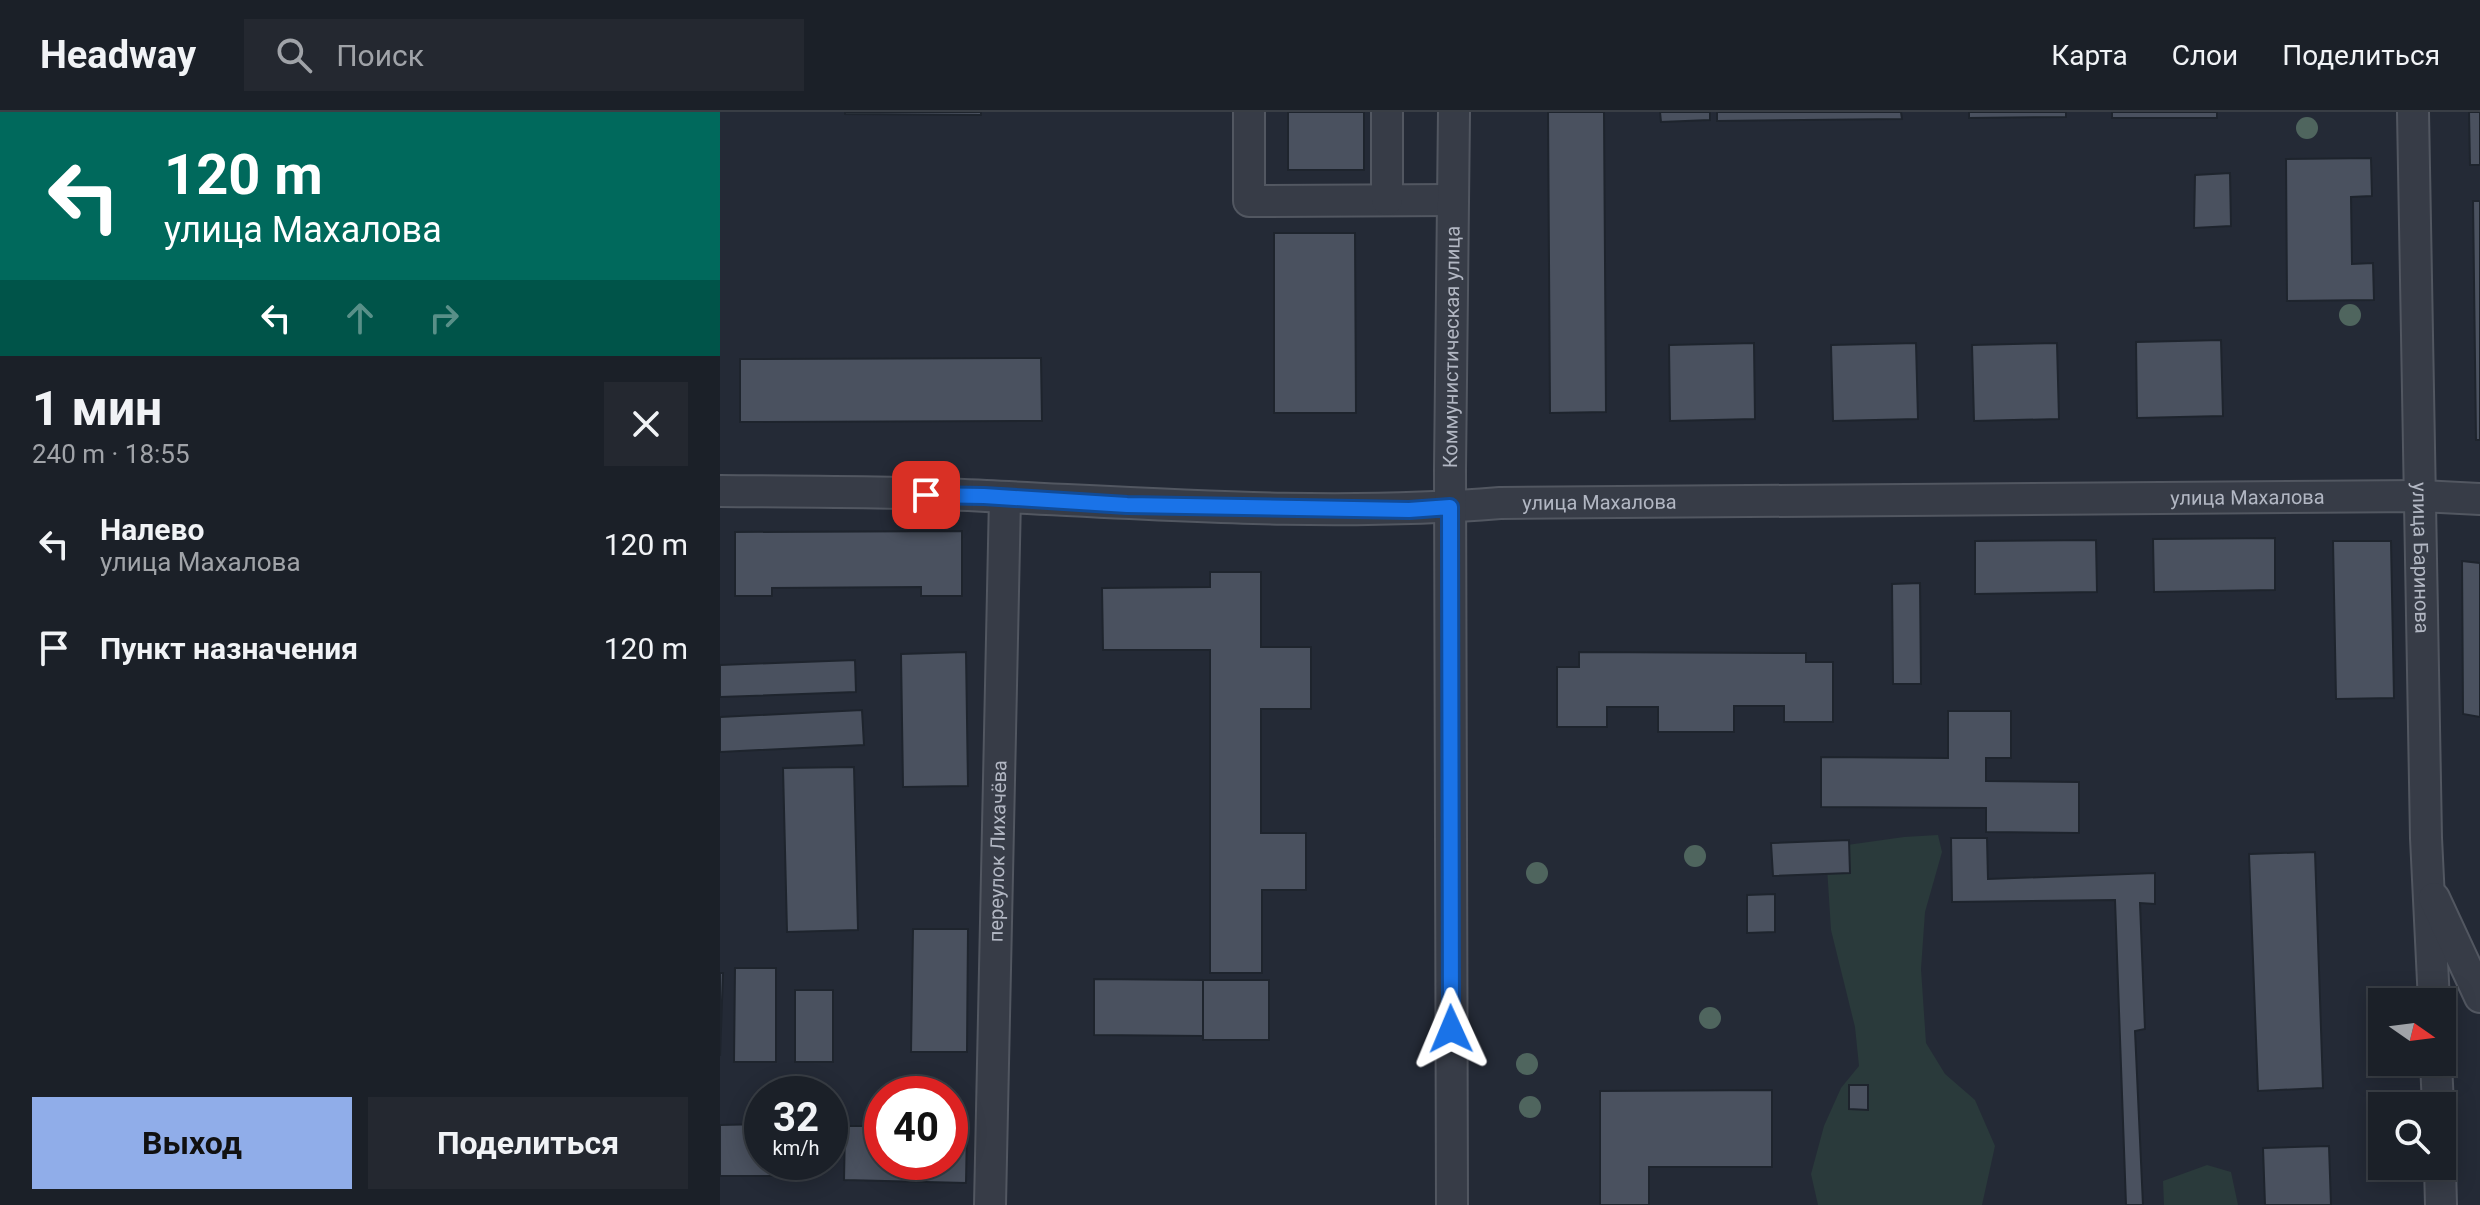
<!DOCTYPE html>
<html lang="ru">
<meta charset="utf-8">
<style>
body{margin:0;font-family:Roboto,sans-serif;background:#242830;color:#f1f3f6;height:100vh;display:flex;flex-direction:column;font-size:30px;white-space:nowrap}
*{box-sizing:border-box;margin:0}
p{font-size:26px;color:#a0a3a8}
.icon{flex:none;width:44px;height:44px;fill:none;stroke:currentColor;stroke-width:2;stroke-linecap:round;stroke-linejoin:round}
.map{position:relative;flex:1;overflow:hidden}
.details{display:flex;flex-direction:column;background:#1b2028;width:720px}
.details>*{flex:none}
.guide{background:#00695c;color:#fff;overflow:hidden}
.needle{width:52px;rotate:104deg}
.tools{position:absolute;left:1648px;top:876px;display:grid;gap:16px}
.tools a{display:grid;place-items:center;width:88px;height:88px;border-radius:0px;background:#1b2028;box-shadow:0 4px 20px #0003,0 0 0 2px #393e45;font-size:40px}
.speed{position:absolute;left:24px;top:964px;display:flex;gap:16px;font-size:40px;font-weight:700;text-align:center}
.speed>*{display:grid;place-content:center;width:104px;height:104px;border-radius:50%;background:#1b2028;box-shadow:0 4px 20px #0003,0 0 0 2px #393e45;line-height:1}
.speed small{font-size:20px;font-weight:400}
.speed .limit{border:12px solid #d22;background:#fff;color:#111}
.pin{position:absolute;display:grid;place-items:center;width:68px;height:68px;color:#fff;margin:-34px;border-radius:16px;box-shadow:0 4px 12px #0006}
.me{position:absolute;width:88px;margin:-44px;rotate:359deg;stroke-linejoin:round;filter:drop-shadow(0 0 6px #0008)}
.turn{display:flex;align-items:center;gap:28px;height:168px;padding:0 32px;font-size:36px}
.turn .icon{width:104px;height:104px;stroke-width:2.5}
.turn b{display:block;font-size:56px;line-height:68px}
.lanes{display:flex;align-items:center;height:76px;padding:0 32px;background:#0003;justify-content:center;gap:40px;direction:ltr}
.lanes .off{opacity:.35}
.round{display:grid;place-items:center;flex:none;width:84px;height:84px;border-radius:0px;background:#242830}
.head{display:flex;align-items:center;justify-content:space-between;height:136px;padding:0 32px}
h1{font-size:48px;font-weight:700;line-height:60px}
.cta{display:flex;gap:16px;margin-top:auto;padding:16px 32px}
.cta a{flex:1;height:92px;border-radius:0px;background:#90ade9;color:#111;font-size:32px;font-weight:700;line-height:92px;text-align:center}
.cta a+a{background:#242830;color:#f1f3f6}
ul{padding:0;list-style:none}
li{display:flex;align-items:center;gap:24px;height:104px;padding:0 32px}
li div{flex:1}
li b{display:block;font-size:30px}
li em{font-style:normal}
header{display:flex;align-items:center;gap:48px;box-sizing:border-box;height:112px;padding:0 40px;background:#1b2028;border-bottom:2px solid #393e45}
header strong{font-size:38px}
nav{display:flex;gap:44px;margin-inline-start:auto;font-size:28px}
.search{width:560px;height:72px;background:#242830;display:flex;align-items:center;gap:20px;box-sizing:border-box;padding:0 28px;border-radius:0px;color:#a0a3a8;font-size:30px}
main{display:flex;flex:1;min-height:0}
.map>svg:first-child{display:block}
</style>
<header>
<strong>Headway</strong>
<div class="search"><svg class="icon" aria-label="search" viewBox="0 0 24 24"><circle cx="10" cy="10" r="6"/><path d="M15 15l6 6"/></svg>Поиск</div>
<nav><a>Карта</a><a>Слои</a><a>Поделиться</a></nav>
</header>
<main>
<section class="details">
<div class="guide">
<div class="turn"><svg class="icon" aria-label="left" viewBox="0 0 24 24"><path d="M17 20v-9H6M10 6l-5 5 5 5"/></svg><div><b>120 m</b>улица Махалова</div></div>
<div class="lanes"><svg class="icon" aria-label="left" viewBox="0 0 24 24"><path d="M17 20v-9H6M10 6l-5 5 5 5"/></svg><svg class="icon off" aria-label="ahead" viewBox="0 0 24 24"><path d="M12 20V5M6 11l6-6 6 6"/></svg><svg class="icon off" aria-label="right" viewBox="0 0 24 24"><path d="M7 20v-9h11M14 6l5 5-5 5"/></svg></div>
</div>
<div class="head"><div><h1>1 мин</h1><p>240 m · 18:55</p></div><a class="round"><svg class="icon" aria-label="close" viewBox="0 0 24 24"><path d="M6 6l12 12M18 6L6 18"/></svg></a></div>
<ul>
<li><svg class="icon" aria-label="left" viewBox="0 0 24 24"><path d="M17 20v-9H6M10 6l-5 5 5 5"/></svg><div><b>Налево</b><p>улица Махалова</p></div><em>120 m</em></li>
<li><svg class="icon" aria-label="arrive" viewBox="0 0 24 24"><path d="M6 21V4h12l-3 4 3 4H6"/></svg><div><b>Пункт назначения</b></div><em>120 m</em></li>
</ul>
<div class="cta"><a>Выход</a><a>Поделиться</a></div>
</section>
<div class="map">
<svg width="1760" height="1093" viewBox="0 0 1760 1093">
<rect width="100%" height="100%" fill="#242a36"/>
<g fill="#2a3a3b">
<polygon points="1218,723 1222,740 1205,800 1201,857 1206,931 1225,962 1255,988 1275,1034 1262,1093 1098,1093 1091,1062 1104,1014 1121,976 1139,954 1135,915 1111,818 1107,755 1127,733 1184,725"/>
<polygon points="1487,1053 1511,1060 1518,1093 1444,1093 1443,1069"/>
</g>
<g fill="#4a515f" stroke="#1e242d" stroke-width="2">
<polygon points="125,0 261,0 261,3 125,2"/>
<polygon points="644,0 644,58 568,58 568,0"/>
<polygon points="828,0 884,0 886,300 830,301"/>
<polygon points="940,0 990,0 990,8 941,10"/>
<polygon points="997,0 1181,0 1182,7 997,9"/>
<polygon points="1249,0 1346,0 1346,5 1249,6"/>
<rect x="1392" y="0" width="105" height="6"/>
<polygon points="1749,0 1760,0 1760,53 1750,53"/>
<polygon points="1651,46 1652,84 1631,85 1632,152 1653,151 1654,188 1567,189 1566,47"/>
<polygon points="1510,61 1511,114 1474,116 1475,63"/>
<polygon points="1753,89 1760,89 1760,328 1756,328"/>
<polygon points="554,121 635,121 636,301 554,301"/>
<polygon points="1501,228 1503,304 1417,306 1416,230"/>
<polygon points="1034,231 1035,307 950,309 949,233"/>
<polygon points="1196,231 1198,307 1113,309 1111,233"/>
<polygon points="1337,231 1339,307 1254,309 1252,233"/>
<polygon points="321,246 322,309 20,310 20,247"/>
<polygon points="242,419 242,484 201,484 201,475 52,476 52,484 15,484 15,420"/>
<polygon points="1555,426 1555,478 1434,480 1433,427"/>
<polygon points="1376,428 1377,480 1255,482 1255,429"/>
<polygon points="1613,429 1671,429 1674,586 1616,587"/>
<polygon points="1742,449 1760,451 1760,605 1743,602"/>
<polygon points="490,460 541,460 541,535 591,535 591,597 541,597 541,721 586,721 586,778 542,778 542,861 490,861 490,538 383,538 382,476 490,475"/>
<polygon points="1200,471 1201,572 1173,572 1172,472"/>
<polygon points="246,540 248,674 183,675 181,542"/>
<polygon points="859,540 1086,541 1086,550 1113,550 1113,610 1064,610 1064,594 1014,594 1014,620 938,620 938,595 887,595 887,615 837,615 837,555 859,555"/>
<polygon points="135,548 136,580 0,585 0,553"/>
<polygon points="142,598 144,633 0,640 0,605"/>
<polygon points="1228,599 1291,599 1291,646 1266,646 1266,669 1359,670 1359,721 1266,720 1266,696 1101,695 1101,645 1228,646"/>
<polygon points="134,655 138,818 67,820 63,656"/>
<polygon points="1231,726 1267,726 1268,767 1435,761 1435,792 1420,791 1425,917 1415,919 1423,1093 1406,1093 1395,788 1232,790"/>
<polygon points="1129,728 1130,761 1053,764 1051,731"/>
<polygon points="1595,740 1603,976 1538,979 1529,742"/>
<polygon points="1055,782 1055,820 1027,821 1027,783"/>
<polygon points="193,817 248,817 247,940 191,940"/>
<polygon points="15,856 56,856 56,950 14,950"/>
<polygon points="0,861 3,861 0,944"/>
<polygon points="374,867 483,868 483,924 374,923"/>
<rect x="483" y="868" width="66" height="60"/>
<rect x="75" y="878" width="38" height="72"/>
<polygon points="1129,973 1148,973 1148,998 1129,997"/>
<polygon points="1052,978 1052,1055 929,1055 929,1093 880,1093 880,979"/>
<polygon points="42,1012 42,1050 89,1050 89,1064 0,1064 0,1013"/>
<polygon points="125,1014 162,1014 162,1050 230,1050 230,1015 247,1016 246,1071 124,1068"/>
<polygon points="1609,1034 1611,1093 1545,1093 1543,1036"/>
</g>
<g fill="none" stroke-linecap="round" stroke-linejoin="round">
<g stroke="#525761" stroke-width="34">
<g id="minor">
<polyline points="529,0 529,89 733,88"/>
<polyline points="667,0 667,88"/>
<path id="s1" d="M 1693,0 L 1706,726 L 1714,890"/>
<path id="s2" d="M 0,379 C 89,380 178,379 266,384 C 438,392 609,405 780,391 L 1701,384 L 1760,387"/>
<polyline points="1714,786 1760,885"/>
<polyline points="1716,950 1718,994"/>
<polyline points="1720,1054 1721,1093"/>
<path id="s3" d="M 270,1093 L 285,385"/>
<path id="s4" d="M 732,1093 L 730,358 L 734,0"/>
</g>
</g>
<use href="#minor" stroke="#373c47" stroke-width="30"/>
</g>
<g fill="#4f655e">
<circle cx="1587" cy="16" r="11"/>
<circle cx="1630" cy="203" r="11"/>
<circle cx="975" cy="744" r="11"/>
<circle cx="817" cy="761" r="11"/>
<circle cx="990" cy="906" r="11"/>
<circle cx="807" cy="952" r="11"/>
<circle cx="810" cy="995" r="11"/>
</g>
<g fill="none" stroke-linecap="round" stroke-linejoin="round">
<g stroke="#114b97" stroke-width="20">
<polyline id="route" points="206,383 264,384 407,393 689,398 730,395 731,917"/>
</g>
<use href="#route" stroke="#1a73e8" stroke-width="14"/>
</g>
<g text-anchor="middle" stroke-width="6" stroke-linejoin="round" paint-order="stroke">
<g font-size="20" fill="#b2b7c3" stroke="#1c222b">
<text dy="7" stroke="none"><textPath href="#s4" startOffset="858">Коммунистическая улица</textPath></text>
<text dy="7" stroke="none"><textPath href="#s2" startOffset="1528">улица Махалова</textPath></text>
<text dy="7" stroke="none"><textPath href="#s2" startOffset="880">улица Махалова</textPath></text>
<text dy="7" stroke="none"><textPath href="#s1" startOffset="446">улица Баринова</textPath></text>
<text dy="7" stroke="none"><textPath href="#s3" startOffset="354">переулок Лихачёва</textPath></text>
</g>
</g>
</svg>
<div class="tools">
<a><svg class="needle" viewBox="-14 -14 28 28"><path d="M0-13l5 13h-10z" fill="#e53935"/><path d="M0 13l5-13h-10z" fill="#a0a3a8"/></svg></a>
<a><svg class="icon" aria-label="search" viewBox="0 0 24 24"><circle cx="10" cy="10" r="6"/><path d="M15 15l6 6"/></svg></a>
</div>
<div class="speed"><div>32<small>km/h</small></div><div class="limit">40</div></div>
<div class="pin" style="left:206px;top:383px;background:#d93025"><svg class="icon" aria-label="arrive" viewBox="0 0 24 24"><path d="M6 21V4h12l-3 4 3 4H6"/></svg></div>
<svg class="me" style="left:731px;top:917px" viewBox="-20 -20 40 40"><path d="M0-17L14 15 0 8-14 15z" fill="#1a73e8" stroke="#fff" stroke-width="4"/></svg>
</div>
</main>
